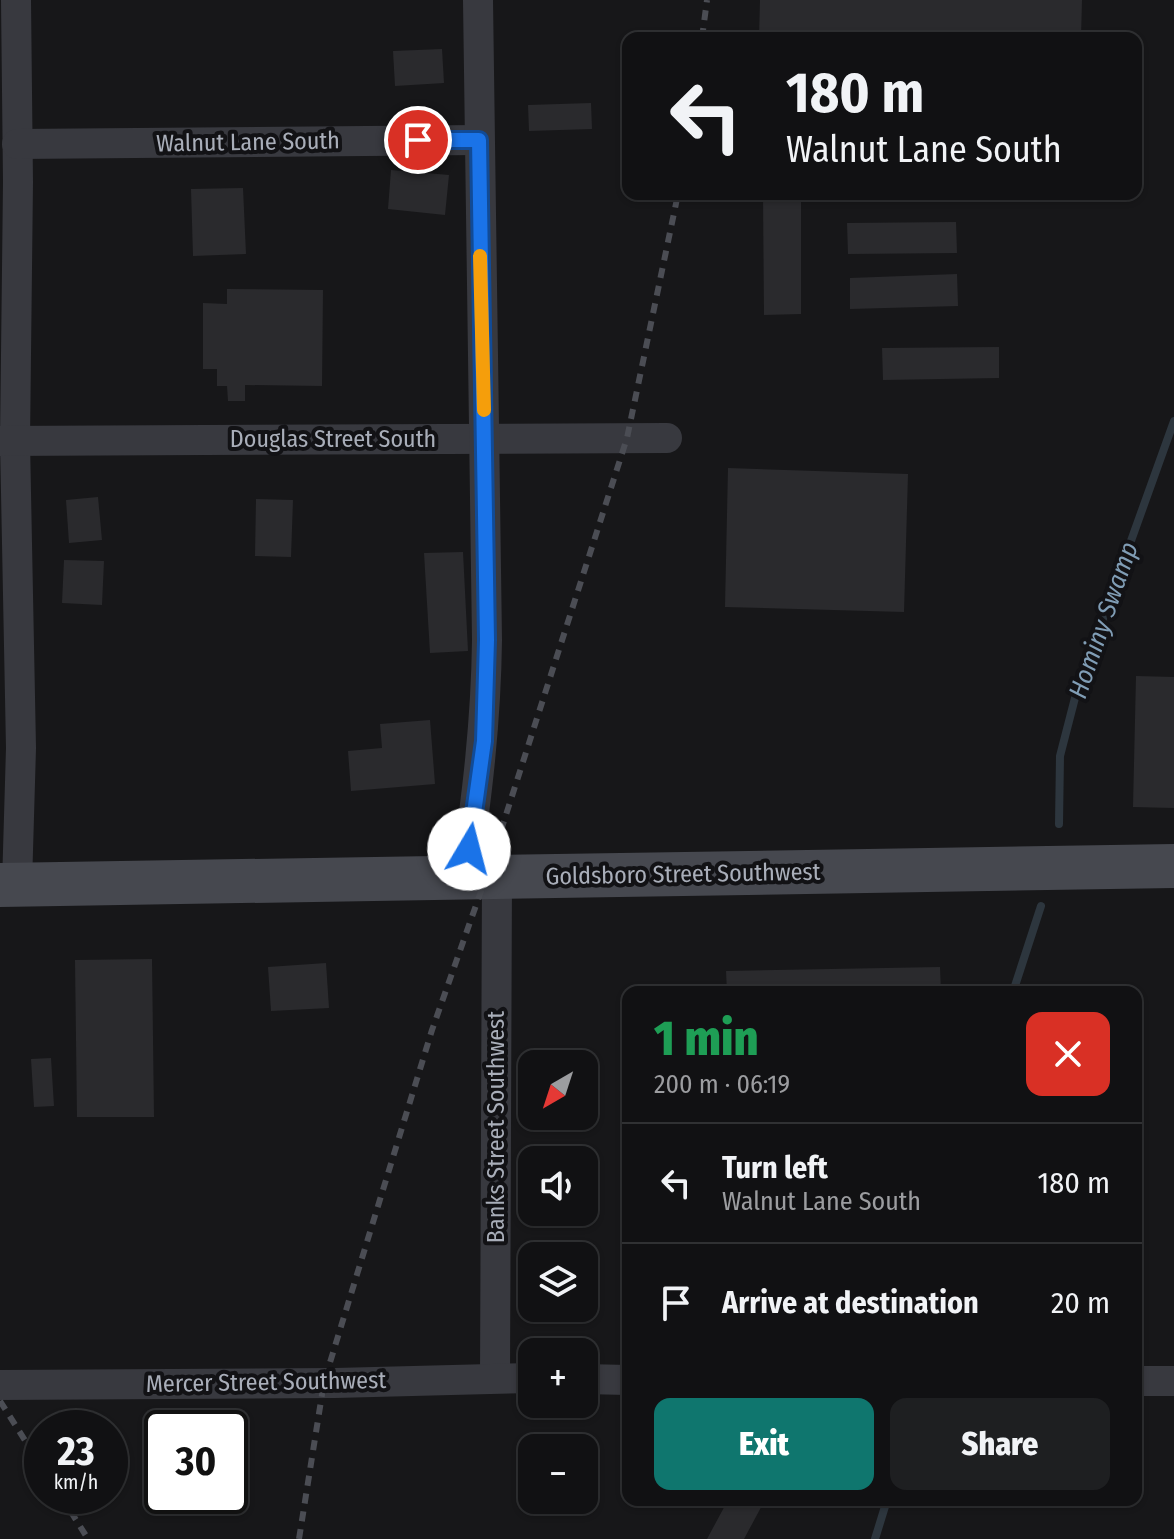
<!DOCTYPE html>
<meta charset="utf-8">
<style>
body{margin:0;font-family:"Fira Sans Condensed",sans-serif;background:#1e1f21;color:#f1f3f6;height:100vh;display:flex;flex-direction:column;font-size:30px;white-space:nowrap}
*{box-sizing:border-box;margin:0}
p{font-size:26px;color:#9c9da0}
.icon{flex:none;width:44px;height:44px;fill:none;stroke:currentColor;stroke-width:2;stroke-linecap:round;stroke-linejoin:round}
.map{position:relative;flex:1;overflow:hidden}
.details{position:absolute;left:622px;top:986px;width:520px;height:520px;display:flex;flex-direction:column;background:#111113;border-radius:16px;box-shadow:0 2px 6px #0004,0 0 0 2px #303133}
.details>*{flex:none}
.banner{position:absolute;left:622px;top:32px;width:520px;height:168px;border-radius:16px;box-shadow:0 2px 6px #0004,0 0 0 2px #303133;background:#111113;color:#f1f3f6;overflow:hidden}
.needle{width:52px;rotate:219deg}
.controls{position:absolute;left:518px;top:1050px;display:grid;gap:16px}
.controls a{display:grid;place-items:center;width:80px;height:80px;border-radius:16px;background:#111113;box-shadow:0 2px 6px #0004,0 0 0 2px #303133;font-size:40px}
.speed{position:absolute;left:24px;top:1410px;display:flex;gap:16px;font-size:40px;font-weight:700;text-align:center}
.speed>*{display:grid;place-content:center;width:104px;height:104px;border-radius:50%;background:#111113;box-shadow:0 2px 6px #0004,0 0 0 2px #303133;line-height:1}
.speed small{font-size:20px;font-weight:400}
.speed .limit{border:4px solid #111;border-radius:12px;background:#fff;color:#111}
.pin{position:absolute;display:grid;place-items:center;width:68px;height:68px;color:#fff;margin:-34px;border:4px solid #fff;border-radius:50%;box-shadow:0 2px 8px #0007}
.me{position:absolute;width:88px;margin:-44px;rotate:8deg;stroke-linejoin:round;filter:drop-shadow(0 0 6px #0008)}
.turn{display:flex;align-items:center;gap:28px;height:168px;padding:0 32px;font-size:36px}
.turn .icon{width:104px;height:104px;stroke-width:2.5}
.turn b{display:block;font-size:56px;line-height:68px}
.round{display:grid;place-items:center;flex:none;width:84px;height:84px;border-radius:16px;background:#1e1f21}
.summary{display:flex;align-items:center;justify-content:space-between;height:136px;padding:0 32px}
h1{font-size:48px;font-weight:800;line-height:60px;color:#1e9e55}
.cta{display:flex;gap:16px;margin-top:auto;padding:16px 32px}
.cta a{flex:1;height:92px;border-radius:16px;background:#0f766e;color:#fff;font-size:32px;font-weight:800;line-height:92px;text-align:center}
.cta a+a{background:#1e1f21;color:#f1f3f6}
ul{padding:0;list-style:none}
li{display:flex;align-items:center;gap:24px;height:120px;padding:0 32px;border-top:2px solid #303133}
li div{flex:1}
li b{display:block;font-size:30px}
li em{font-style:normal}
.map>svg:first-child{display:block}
</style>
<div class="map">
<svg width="1174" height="1539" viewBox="0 0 1174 1539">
<rect width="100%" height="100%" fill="#171719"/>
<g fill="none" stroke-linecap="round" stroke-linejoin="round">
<g stroke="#2d363e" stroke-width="8">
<polyline points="1059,824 1060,756 1076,694 1174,421"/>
<polyline points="1013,992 1041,906"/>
<polyline points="875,1539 887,1500"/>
</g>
</g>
<g fill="#2a2a2d">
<polygon points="760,0 1082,0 1081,38 759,38"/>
<polygon points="442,49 444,83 395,86 393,51"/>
<polygon points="591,103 592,129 529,131 528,105"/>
<polygon points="391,170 449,175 445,215 388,209"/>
<polygon points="243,188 246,254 193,256 191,189"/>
<polygon points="763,194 801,194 801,314 764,315"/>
<polygon points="956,222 957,253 848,254 847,223"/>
<polygon points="957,274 958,306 850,309 850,278"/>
<polygon points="227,289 323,290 322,386 245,385 245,401 228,401 227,386 217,386 217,369 203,369 203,303 227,304"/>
<polygon points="999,347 999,378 883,380 882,348"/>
<polygon points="728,468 908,474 904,612 725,607"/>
<polygon points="98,497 102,540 69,543 66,500"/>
<polygon points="256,499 293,500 291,557 255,556"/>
<polygon points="463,552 468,651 430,653 424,553"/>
<polygon points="64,560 104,561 102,605 62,603"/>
<polygon points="1136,676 1174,677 1174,808 1133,807"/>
<polygon points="430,720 435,784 351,791 348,751 382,748 380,724"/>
<polygon points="152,959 154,1117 77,1117 75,960"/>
<polygon points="326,963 329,1008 271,1011 268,967"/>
<polygon points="940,967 941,992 727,992 726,971"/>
<polygon points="51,1058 54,1106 34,1107 31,1059"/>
<polygon points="728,1500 765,1500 744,1539 707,1539"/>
</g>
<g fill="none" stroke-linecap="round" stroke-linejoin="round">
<g stroke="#38393f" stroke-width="30">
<polyline points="16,0 18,182 15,441 21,748 17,885"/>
<polyline points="17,144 479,140"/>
<polyline points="0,441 667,438"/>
<path d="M 465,877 C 477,797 486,722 487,640 L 478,0"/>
<polyline points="495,1377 497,877"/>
<polyline points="584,1379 628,1380"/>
<polyline points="1136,1381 1174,1381"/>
<polyline points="0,1385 335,1383 532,1378"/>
</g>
<polyline stroke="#46484f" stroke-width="44" points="0,885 1174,866"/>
<g stroke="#4b4d54" stroke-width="6" stroke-dasharray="10 8" stroke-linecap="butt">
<polyline points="702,38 707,0"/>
<polyline points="0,1401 42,1467"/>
<polyline points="61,1496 88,1539"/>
<polyline points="299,1539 324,1382 432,1030 486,877 627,438 678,194"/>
</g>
</g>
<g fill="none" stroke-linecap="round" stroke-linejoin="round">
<g stroke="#114b97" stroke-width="20">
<polyline id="route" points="418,140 479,140 487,640 484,741 469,849"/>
</g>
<use href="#route" stroke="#1a73e8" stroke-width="14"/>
<polyline stroke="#f59e0b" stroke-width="14" points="480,256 484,410"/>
</g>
<g text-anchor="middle" stroke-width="8" stroke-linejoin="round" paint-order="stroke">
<g font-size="24" fill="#a9aeb9" stroke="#121215">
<text transform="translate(248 142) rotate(-1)" y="8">Walnut Lane South</text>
<text x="333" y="447">Douglas Street South</text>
<text transform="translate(683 874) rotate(-1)" y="8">Goldsboro Street Southwest</text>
<text transform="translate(496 1127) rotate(-90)" y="8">Banks Street Southwest</text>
<text transform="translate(266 1382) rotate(-1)" y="8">Mercer Street Southwest</text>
</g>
<g font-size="26" font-style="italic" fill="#809db5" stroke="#121215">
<text transform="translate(1103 620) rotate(-71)" y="9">Hominy Swamp</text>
</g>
</g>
</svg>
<div class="controls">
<a><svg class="needle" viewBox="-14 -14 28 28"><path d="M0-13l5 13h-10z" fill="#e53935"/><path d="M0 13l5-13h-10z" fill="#9c9da0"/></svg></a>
<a><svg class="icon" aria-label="sound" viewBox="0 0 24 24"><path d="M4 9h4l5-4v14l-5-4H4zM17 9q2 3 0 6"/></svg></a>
<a><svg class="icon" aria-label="layers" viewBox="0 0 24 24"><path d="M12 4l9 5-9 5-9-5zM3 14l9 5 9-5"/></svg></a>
<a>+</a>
<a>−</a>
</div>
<div class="speed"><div>23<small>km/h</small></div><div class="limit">30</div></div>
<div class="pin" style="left:418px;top:140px;background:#d93025"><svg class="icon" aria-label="arrive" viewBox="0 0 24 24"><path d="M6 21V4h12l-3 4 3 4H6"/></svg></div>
<svg class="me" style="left:469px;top:849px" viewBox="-20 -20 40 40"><circle r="19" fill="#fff"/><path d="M0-13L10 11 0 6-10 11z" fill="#1a73e8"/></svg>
<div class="banner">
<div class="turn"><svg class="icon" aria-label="left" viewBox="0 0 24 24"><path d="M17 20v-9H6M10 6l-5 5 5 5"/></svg><div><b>180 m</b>Walnut Lane South</div></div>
</div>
<section class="details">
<div class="summary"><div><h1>1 min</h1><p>200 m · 06:19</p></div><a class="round" style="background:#d93025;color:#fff"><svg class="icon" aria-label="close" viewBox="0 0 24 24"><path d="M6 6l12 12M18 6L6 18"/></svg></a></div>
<ul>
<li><svg class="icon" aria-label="left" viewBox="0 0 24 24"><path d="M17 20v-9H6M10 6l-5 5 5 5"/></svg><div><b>Turn left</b><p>Walnut Lane South</p></div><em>180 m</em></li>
<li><svg class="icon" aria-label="arrive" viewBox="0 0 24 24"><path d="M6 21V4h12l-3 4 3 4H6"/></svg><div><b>Arrive at destination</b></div><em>20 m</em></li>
</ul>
<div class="cta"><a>Exit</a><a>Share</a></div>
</section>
</div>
